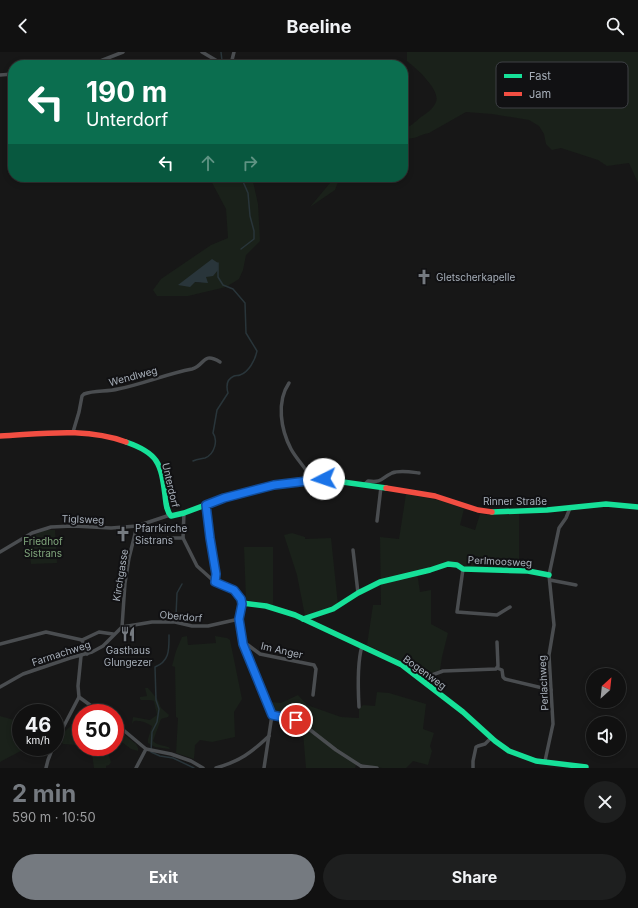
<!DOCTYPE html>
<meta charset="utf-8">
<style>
body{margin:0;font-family:Inter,sans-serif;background:#1e1f1f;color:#f1f3f6;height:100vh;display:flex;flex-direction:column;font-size:15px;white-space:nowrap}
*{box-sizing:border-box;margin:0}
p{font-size:13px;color:#9c9d9f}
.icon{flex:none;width:22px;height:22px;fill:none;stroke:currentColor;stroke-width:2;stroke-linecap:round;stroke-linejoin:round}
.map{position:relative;height:716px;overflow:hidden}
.sheet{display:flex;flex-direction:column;background:#111;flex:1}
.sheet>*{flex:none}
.banner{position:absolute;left:8px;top:8px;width:400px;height:122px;border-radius:16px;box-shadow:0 2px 6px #0003,0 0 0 1px #303131;background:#0b6e4f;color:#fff;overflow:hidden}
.needle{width:26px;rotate:27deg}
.controls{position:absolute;left:586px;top:616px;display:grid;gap:8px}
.controls a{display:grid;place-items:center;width:40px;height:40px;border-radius:50%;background:#111;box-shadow:0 2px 6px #0003,0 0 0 1px #303131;font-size:20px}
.speed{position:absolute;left:12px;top:652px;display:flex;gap:8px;font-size:20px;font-weight:700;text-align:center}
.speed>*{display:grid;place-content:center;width:52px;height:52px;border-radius:50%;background:#111;box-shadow:0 2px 6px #0003,0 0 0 1px #303131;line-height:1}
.speed small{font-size:10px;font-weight:400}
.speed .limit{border:6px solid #d22;background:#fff;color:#111}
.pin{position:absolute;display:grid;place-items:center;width:34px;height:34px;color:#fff;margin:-17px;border:2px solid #fff;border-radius:50%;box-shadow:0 1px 4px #0007}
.me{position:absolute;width:44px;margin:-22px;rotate:266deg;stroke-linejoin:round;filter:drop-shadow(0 0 3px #0008)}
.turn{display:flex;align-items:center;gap:14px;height:84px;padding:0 12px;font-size:18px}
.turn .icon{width:52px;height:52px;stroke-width:2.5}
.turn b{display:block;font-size:28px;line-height:34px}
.lanes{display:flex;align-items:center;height:38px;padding:0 12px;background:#0003;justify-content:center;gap:20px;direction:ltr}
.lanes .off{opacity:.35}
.round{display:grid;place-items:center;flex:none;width:42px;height:42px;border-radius:21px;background:#1e1f1f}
.overview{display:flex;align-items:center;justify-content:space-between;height:68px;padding:0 12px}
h1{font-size:24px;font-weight:700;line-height:30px;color:#757a80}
.primary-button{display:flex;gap:8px;margin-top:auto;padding:8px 12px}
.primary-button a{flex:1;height:46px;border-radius:24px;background:#757a80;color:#fff;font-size:16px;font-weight:700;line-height:46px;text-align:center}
.primary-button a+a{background:#1e1f1f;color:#f1f3f6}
header{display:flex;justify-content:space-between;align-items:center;height:52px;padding:0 12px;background:#111;font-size:18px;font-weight:700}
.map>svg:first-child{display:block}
</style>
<header><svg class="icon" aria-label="back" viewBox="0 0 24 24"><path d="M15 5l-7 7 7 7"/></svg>Beeline<svg class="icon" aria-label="search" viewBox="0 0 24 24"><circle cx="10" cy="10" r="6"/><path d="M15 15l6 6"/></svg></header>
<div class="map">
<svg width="638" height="716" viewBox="0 0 638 716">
<rect width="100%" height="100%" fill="#171717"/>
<g fill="#1a211a" fill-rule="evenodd">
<path d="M 407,0 L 638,0 L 638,131 L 629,111 L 607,114 L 598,108 L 561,96 L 552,98 L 546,92 L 544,82 L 539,74 L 529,68 L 492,62 L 466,60 L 429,81 C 418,83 416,88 405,86 L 403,88 L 403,77 C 410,75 415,70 421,65 C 427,61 433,57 436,50 C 441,38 415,15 407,9 Z"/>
<path d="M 209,125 L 252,125 L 258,152 L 260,189 L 246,203 L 243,218 L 239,227 L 226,235 L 188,244 L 157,244 L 153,238 L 161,227 L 211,193 L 228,186 L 226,157 ZM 212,207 L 206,225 L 201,231 L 195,230 L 202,216 Z"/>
<polygon points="335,125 340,125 335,138 310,155"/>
<polygon points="406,442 442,449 464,457 460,473 475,478 480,462 490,463 519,461 519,517 466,515 458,512 417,520 420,540 431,538 431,572 448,581 442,605 440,618 432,621 417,621 404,611 367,593 373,553 381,553 380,485 399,487"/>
<polygon points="45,478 55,478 57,511 31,512 28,486"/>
<polygon points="292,481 305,485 305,487 331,486 338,553 305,564 297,523 284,483"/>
<polygon points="244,495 273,495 273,553 246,548"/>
<polygon points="187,584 188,593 216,591 215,584 227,586 230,588 242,647 234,660 235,685 212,690 200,688 195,693 194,707 176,701 178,666 176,665 175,615 172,614 176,599 182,585"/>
<path d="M 145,636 L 148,636 L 158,648 L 161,656 L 169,663 L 168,665 L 161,667 L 153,689 C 157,694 165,693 170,696 L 169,697 L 155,695 L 148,691 L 148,687 L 152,674 C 146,671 141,668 134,669 L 132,672 L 133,665 L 150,668 L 157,663 L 154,649 L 150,648 L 141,648 L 140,647 L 140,645 L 147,644 Z"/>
<polygon points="377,640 389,641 426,652 423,677 434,681 430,694 432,699 428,713 413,709 406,716 382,716 357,711 355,716 306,716 303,681 294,666 274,660 271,650 281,651 298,643 307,653 341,665 359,666 359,657 363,653 375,654"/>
<polygon points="0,664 21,670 21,695 28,695 0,710"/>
<polygon points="75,665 81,665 81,695 106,695 111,710 109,713 106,714 106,716 94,716 92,702 88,700 82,700 80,697 80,695 78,693 63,692 61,689 64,680 72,673 72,669"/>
<polygon points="115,675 136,692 138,696 138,699 131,697 115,685"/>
</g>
<polygon fill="#29353a" points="212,207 218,211 218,218 213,224 206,225 208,231 195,230 190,235 178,233"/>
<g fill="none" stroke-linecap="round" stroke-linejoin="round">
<g stroke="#29353a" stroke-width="1.5">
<polyline points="221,0 222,9"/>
<polyline points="241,197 254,187 254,179 250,164 248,141 241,125"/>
<path d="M 193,409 C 197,407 201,407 205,406 C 215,402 218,388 213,381 L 217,358 L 228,341 C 226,334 227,327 234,324 C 236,323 238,324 240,323 C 249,320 255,308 257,299 L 246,281 L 245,251 L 233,237 L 223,233 L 218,225 L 218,211"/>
<polyline points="176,563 177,541 182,532"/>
<path d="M 169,583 C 169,597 170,609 155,615 L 156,648 L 159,657 L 157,670 L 152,680 L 151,700 L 160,704 L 173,706 L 194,716"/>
</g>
<g stroke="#4a4d50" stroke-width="3.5">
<polyline points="202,0 224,13"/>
<polyline points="231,12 238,10 247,13 265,10 308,11 325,13"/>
<polyline points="90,13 123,0"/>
<polyline points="228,13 231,12 234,0"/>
<polyline points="0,23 13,22"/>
<path d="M 289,331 C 276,350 281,378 291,397 C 297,408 307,417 312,428"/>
<path d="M 73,380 L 79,360 L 82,344 L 84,342 C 95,338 107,340 118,337 C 143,332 166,322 192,317 C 205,314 202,299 220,310"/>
<path d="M 365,432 L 368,429 C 383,431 381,426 392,421 C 400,418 411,420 419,421"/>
<polyline points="206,453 210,486 217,522 215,529"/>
<polyline points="377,469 381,435"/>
<polyline points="135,486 183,486 197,514 217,532 231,537 240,545 242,551 239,567 240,580 243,592 272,663 264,716"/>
<polyline points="183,486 184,461"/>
<polyline points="353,498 358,541"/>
<polyline points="0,500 32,481 51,475 73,474 111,476 137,474 170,463"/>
<polyline points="463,517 457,560 497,563 510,555"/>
<polyline points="550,528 576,533"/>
<polyline points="122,575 152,570 175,570 192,574 208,574 239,567"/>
<polyline points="122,575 125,531 129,506 137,474"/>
<polyline points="82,588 87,602"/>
<polyline points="0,592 46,580 82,588 99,580 113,582"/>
<polyline points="243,592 248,593 260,602 314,613 316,617 313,643"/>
<polyline points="81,604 78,634 79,645 101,661"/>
<polyline points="497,616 502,618 503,625 505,627 551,638"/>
<polyline points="416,623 432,623 443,619 496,617 498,614 497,590"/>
<polyline points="0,635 23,622 70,606 92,600 103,594 122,575"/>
<path d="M 359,655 C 358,637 357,611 362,594"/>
<polyline points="272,663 292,667 300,670 336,698 364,716"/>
<polyline points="115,671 146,697 171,702 191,709 203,716"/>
<polyline points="55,691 79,645"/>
<polyline points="545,709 553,672 549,603 554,573 549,523 559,476 566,466 570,456"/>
<polyline points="361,714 377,716"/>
<polyline points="46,716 48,708 53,695"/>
<polyline points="136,716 146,697"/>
<path d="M 216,716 C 240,709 251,701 269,684"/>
<polyline points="473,716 473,709 476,695 478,694 485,692 491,686"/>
</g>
<g stroke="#16e098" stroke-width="5.5">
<path d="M 126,390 C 158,401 161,411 165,443 C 166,451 166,458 171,464 L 184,461 L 224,446 L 274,433 L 321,427 L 386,436"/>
<polyline points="492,460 547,458 606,452 638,455"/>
<polyline points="242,551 266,554 295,563 402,613 463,660 495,689 509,699 536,709 586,715"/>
<polyline points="303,567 333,557 358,541 380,530 430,518 448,512 457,513 463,517 528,519 549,523"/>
</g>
<g stroke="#f24e42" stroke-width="5.5">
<path d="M 0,384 C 42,382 85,375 126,390"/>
<polyline points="386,436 435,444 478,458 492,460"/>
</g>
</g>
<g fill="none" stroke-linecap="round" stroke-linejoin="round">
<g stroke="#114b97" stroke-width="10">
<polyline id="route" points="296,668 272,663 243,592 239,567 242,552 241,547 234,538 215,530 216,522 210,486 206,453 224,446 274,433 324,427"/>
</g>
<use href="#route" stroke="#1a73e8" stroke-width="7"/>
</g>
<defs>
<g id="church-bare" transform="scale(1.2)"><path d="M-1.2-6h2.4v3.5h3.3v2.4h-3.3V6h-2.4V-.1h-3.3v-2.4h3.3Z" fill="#757a80" stroke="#111113" stroke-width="2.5" paint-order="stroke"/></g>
<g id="restaurant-bare" transform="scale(1.2)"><path d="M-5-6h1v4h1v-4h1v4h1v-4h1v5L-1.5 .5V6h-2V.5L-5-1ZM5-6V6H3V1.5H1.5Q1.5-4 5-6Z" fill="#757a80" stroke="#111113" stroke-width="2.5" paint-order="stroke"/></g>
</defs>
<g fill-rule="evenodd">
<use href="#church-bare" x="424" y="225"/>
<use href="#church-bare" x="123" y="482"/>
<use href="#restaurant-bare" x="128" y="582"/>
</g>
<g text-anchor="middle" stroke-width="4" stroke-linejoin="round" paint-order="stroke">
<g font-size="10" fill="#a7afb9" stroke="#111113" text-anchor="start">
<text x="436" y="229">Gletscherkapelle</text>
<text x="135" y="480">Pfarrkirche<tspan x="135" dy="12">Sistrans</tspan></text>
<text x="128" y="602" text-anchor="middle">Gasthaus<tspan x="128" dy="12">Glungezer</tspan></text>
</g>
<g font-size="10" fill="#a7afb9" stroke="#111113">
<text transform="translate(133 324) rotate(-15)" y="4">Wendlweg</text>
<text transform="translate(171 433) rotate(77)" y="4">Unterdorf</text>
<text x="515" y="453">Rinner Straße</text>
<text transform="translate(83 467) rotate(2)" y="4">Tiglsweg</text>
<text transform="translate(500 509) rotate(3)" y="4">Perlmoosweg</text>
<text transform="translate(120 523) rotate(-81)" y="4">Kirchgasse</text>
<text transform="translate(181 564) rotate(5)" y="4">Oberdorf</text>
<text transform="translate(282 598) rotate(13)" y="4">Im Anger</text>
<text transform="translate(61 601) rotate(-18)" y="4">Farmachweg</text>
<text transform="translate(425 620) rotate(36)" y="4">Bogenweg</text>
<text transform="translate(543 631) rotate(-93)" y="4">Perlachweg</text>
</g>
<g font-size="10" fill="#80a67c" stroke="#111113">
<text x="43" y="493">Friedhof<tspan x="43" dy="12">Sistrans</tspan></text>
</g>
</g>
<rect x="496" y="10" width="132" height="46" rx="6" fill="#111113" stroke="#3e4045" stroke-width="1"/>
<rect x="504" y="22" width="18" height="4" fill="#16e098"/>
<rect x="504" y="40" width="18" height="4" fill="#f24e42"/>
<g font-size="11" fill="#a7afb9">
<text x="529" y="28">Fast</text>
<text x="529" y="46">Jam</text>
</g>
</svg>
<div class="controls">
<a><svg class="needle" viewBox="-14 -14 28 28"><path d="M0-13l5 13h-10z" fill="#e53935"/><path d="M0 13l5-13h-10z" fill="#9c9d9f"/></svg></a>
<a><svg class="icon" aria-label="sound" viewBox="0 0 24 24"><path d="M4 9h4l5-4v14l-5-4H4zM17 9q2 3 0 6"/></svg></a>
</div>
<div class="speed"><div>46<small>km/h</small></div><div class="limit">50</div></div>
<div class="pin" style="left:296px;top:668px;background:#d93025"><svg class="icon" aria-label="arrive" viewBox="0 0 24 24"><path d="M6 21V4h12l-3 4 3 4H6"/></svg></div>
<svg class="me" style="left:324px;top:427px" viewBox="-20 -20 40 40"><circle r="19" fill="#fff"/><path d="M0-13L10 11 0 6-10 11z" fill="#1a73e8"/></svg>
<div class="banner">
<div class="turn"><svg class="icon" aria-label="left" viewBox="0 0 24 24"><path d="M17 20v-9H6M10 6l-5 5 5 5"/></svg><div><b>190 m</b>Unterdorf</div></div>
<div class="lanes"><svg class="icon" aria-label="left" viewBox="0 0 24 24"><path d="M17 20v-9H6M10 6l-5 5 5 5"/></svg><svg class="icon off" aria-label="ahead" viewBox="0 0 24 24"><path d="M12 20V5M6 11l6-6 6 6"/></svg><svg class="icon off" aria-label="right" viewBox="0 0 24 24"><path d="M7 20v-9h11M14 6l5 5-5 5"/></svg></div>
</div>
</div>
<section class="sheet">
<div class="overview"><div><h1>2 min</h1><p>590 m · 10:50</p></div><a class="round"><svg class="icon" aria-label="close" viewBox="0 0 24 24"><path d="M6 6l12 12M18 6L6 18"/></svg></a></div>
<div class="primary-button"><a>Exit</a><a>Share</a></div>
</section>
